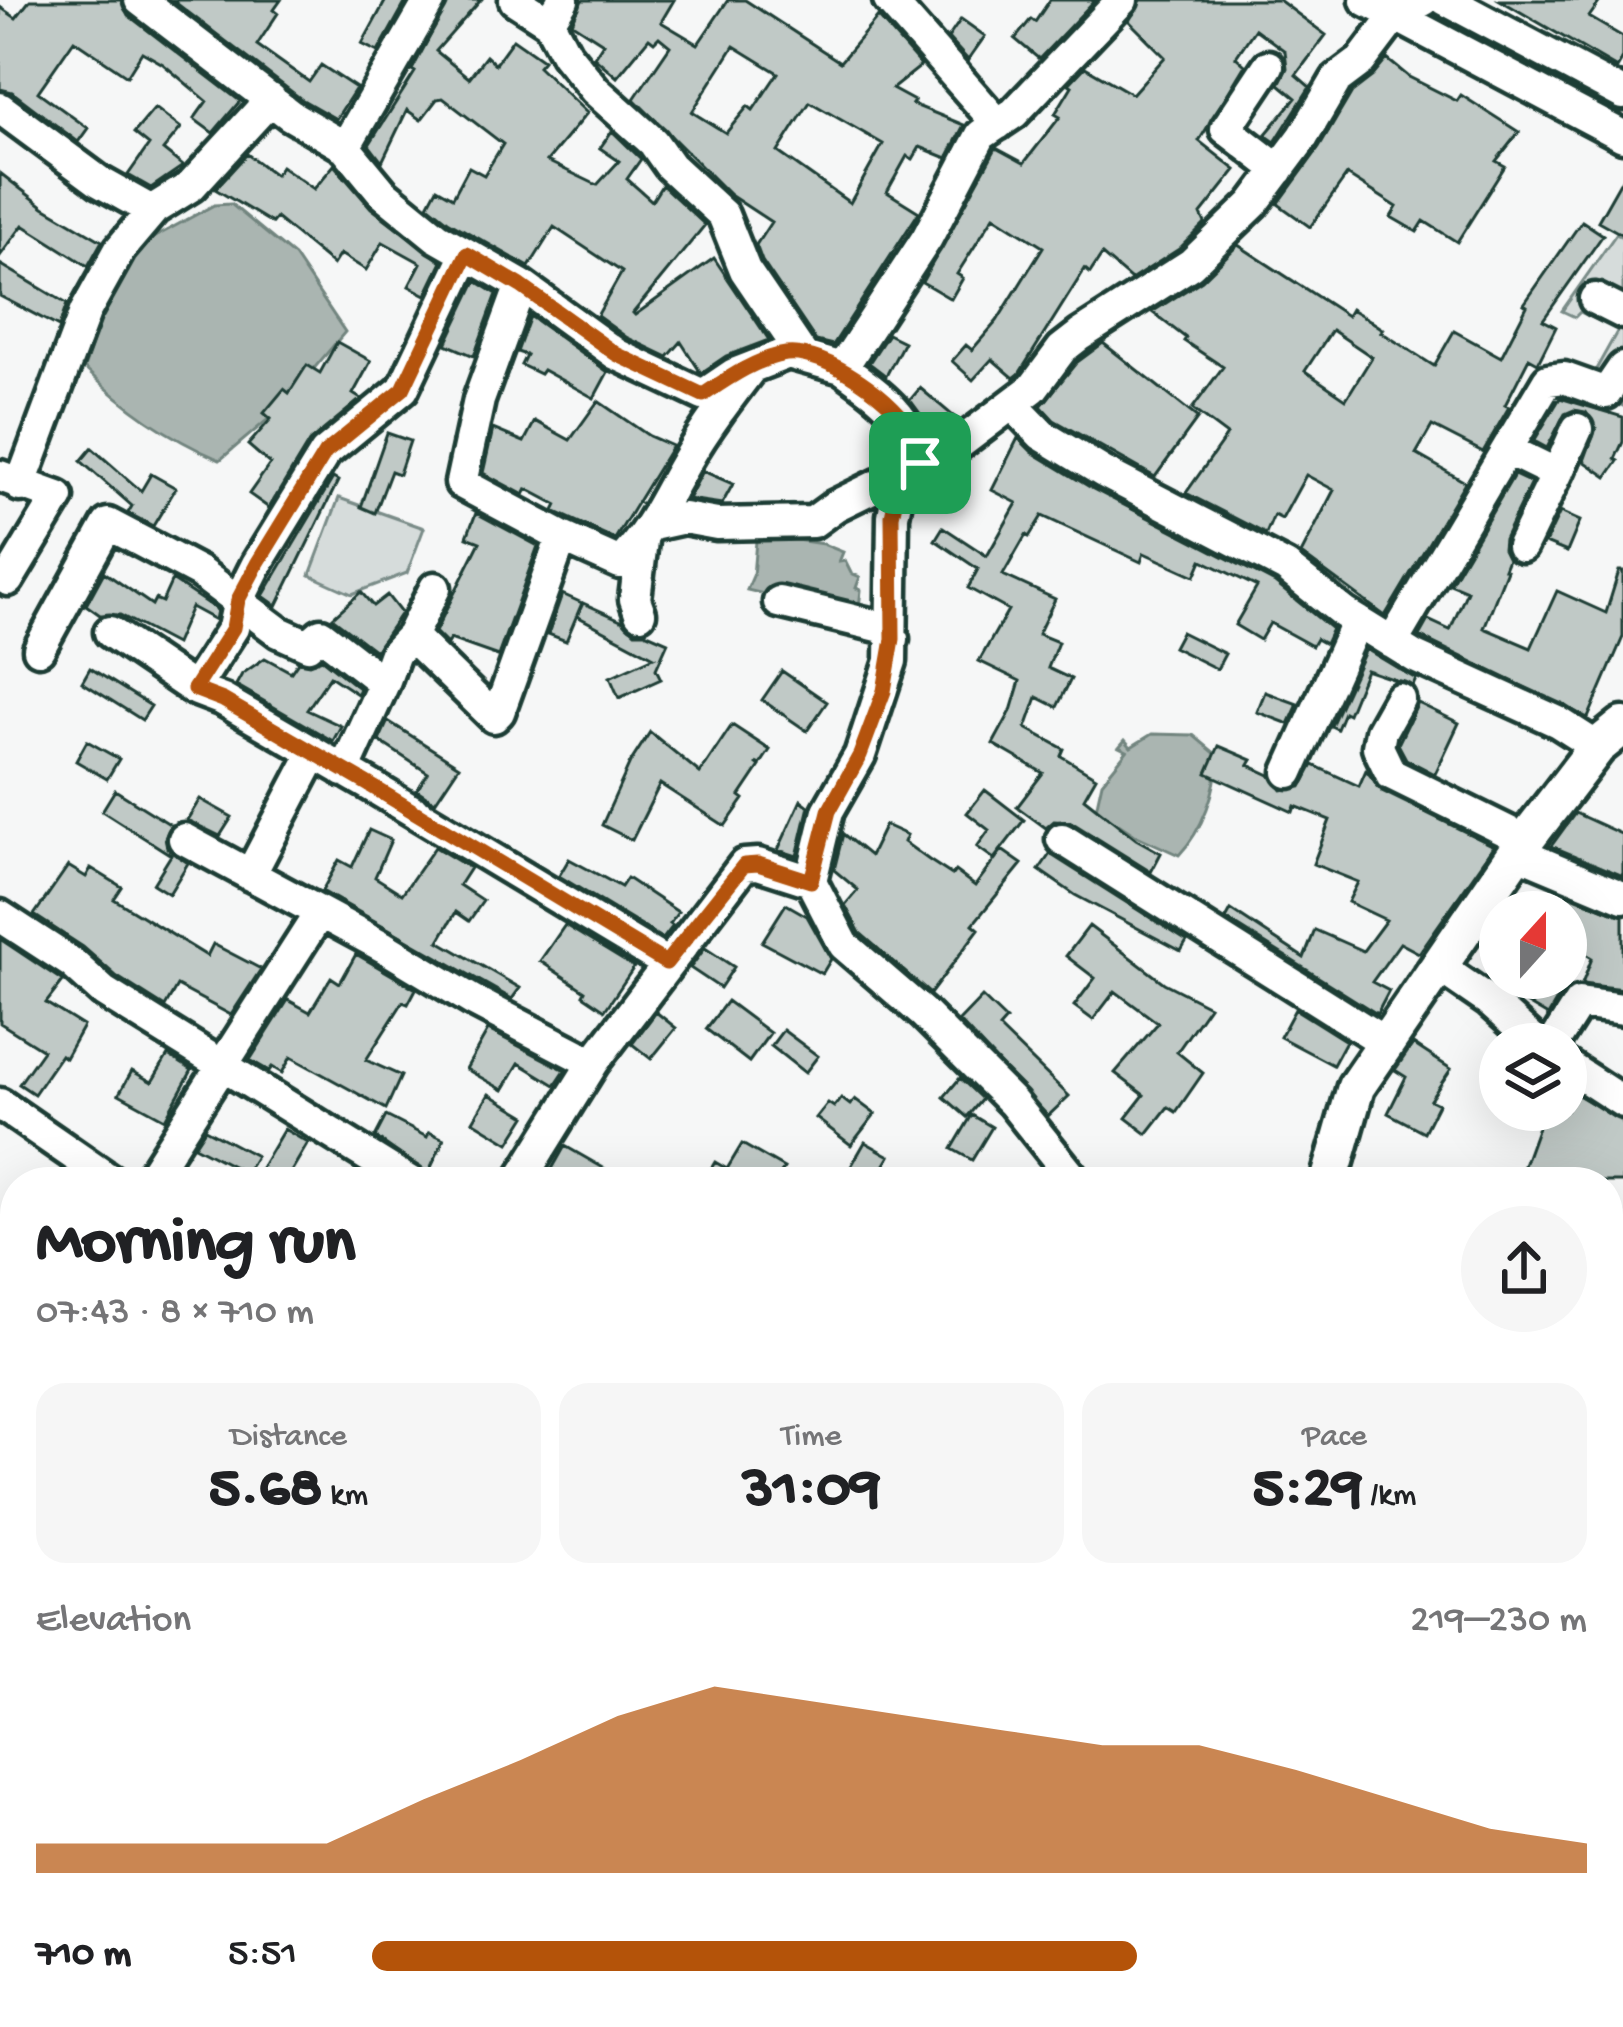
<!DOCTYPE html>
<html lang="en">
<head>
<meta charset="utf-8">
<style>
  body { margin:0; font-family:"Gochi Hand",sans-serif; background:#f6f6f6; color:#202124; height:100vh; display:flex; flex-direction:column; font-size:45px; white-space:nowrap }
  * { box-sizing:border-box; margin:0 }
  p { font-size:39px; color:#757577 }
  .icon { flex:none; width:66px; height:66px; fill:none; stroke:currentColor; stroke-width:2; stroke-linecap:round; stroke-linejoin:round }
  .map { position:relative; flex:1; overflow:hidden }
  .drawer { position:absolute; left:0px; top:1167px; width:1623px; height:861px; display:flex; flex-direction:column; background:#fff; border-radius:48px 48px 0 0; box-shadow:0 12px 48px #0002 }
  .drawer>* { flex:none }
  .needle { width:78px; rotate:21deg }
  .fabs { position:absolute; left:1479px; top:891px; display:grid; gap:24px }
  .fabs a { display:grid; place-items:center; width:108px; height:108px; border-radius:50%; background:#fff; box-shadow:0 12px 48px #0002; font-size:60px }
  .pin { position:absolute; display:grid; place-items:center; width:102px; height:102px; color:#fff; margin:-51px; border-radius:24px; box-shadow:0 6px 18px #0006 }
  .round { display:grid; place-items:center; flex:none; width:126px; height:126px; border-radius:63px; background:#f6f6f6 }
  .headline { display:flex; align-items:center; justify-content:space-between; height:204px; padding:0 36px }
  h1 { font-size:66px; font-weight:700; line-height:90px }
  .figures { display:grid; grid-template-columns:repeat(3,1fr); gap:18px; height:204px; padding:12px 36px }
  .figures div { display:grid; align-content:center; border-radius:30px; background:#f6f6f6; text-align:center }
  .figures b { font-size:60px; font-weight:700 }
  .figures small { font-size:33px; font-weight:400 }
  .figures p { font-size:33px }
  .chart { height:336px; padding:24px 36px }
  .chart p { display:flex; justify-content:space-between }
  .chart svg { width:100%; height:216px; margin-top:12px; fill:#b45309; opacity:.7 }
  ul { padding:0 36px; list-style:none; font-size:39px }
  li { display:grid; grid-template-columns:192px 144px 1fr; align-items:center; height:90px }
  li i { height:30px; border-radius:15px; background:#b45309 }
  .map>svg:first-child { display:block }
  .green { fill:#d6dcdb; stroke:#7a8c88; stroke-width:3 }
  .water { fill:#aab5b1; stroke:#72857f; stroke-width:3 }
  .building { fill:#c0c9c6; stroke:#1f3d34; stroke-width:3; fill-rule:evenodd }
  .lines { fill:none; stroke-linecap:round; stroke-linejoin:round }
  .minor-casing { stroke:#1f3d34; stroke-width:39 }
  .major-casing { stroke:#1f3d34; stroke-width:45 }
  .minor { stroke:#fff; stroke-width:30 }
  .major { stroke:#fff; stroke-width:36 }
  .route-casing { stroke:#fff; stroke-width:24 }
  .route { stroke:#b45309; stroke-width:15 }
</style>
</head>
<body>
<div class="map">
<svg width="1623" height="2027" viewBox="0 0 1623 2027">
  <rect width="100%" height="100%" fill="#f6f7f7"/>
  <filter id="ink" filterUnits="userSpaceOnUse"><feTurbulence type="fractalNoise" baseFrequency=".00833" numOctaves="2"/><feDisplacementMap in="SourceGraphic" scale="24" xChannelSelector="R" yChannelSelector="G"/><feConvolveMatrix kernelMatrix="1 2 1 2 8 2 1 2 1" color-interpolation-filters="sRGB"/></filter>
  <g filter="url(#ink)">
    <!-- green -->
    <path class="green" d="M 1616,234 L 1623,237 L 1623,406 L 1585,389 L 1618,330 L 1580,312 L 1575,317 L 1562,311 Z
      M 339,498 L 424,528 L 407,573 L 352,594 L 310,575 Z
      M 1608,1208 L 1623,1213 L 1623,1323 L 1608,1318 Z
      M 2,1406 L 15,1421 L 15,1508 L 0,1528 Z"/>
    <!-- water -->
    <path class="water" d="M 231,204 L 294,256 L 345,332 L 278,411 L 220,460 C 167,437 126,408 84,368 L 102,314 L 140,245 L 214,205 Z
      M 763,535 L 823,544 L 843,552 L 839,562 L 845,561 L 851,573 L 860,577 L 856,588 L 861,590 L 858,616 L 747,590 L 753,576 L 756,541 Z
      M 1152,734 L 1193,735 L 1217,755 C 1218,789 1202,831 1179,855 L 1135,835 L 1096,809 L 1102,782 L 1127,751 L 1119,747 L 1125,740 L 1131,747 Z"/>
    <!-- building -->
    <path class="building" d="M 30,0 L 121,0 L 128,15 L 240,101 L 213,133 L 194,119 L 207,101 L 163,64 L 142,52 L 127,76 L 74,40 L 38,92 L 88,128 L 78,142 L 12,92 L 0,89 L 0,7 L 16,18 Z
      M 172,0 L 281,0 L 274,10 L 278,13 L 257,45 L 309,82 L 321,65 L 356,88 L 336,119 L 301,99 Z
      M 386,0 L 407,0 L 378,52 L 362,44 Z
      M 449,0 L 481,0 L 436,51 L 469,78 L 486,56 L 495,64 L 513,39 L 543,60 L 538,66 L 587,113 L 547,161 L 597,185 L 619,161 L 600,148 L 612,131 L 641,159 L 627,179 L 652,201 L 662,185 L 705,225 L 633,313 L 635,315 L 714,258 L 769,340 L 726,356 L 701,373 L 681,342 L 668,357 L 626,337 L 597,316 L 622,272 L 554,227 L 529,267 L 448,221 L 428,205 L 437,188 L 453,197 L 469,167 L 484,175 L 503,144 L 443,98 L 437,99 L 421,120 L 407,110 L 382,162 L 369,145 L 415,72 L 412,70 Z
      M 582,0 L 674,0 L 661,22 L 698,44 L 728,0 L 745,0 L 840,62 L 878,17 L 921,66 L 892,89 L 914,101 L 912,104 L 964,125 L 947,158 L 920,147 L 913,159 L 907,156 L 887,192 L 919,212 L 833,345 L 816,341 L 762,261 L 756,245 L 771,222 L 730,195 L 634,99 L 670,46 L 659,37 L 654,42 L 649,38 L 617,77 L 594,57 L 603,43 L 572,23 ZM 734,46 L 778,73 L 753,110 L 748,106 L 726,133 L 692,112 ZM 810,102 L 883,144 L 850,203 L 778,152 Z
      M 1050,0 L 1095,0 L 1039,59 L 1015,39 L 1031,19 L 1035,22 Z
      M 1141,0 L 1279,0 L 1326,35 L 1296,75 L 1310,87 L 1275,142 L 1265,135 L 1296,98 L 1279,84 L 1287,68 L 1285,51 L 1255,29 L 1236,57 L 1245,65 L 1199,141 L 1236,170 L 1201,214 L 1205,223 L 1179,249 L 1131,280 L 1102,255 L 1090,273 L 1085,269 L 1019,374 L 1014,378 L 992,359 L 973,380 L 952,361 L 966,345 L 972,350 L 997,321 L 1043,247 L 994,216 L 957,274 L 963,278 L 951,299 L 922,282 L 996,148 L 1024,163 L 1060,117 L 1055,114 L 1072,86 L 1069,84 L 1085,67 L 1132,94 L 1165,57 L 1129,21 Z
      M 1500,0 L 1601,0 L 1589,17 L 1623,37 L 1623,58 L 1617,68 Z
      M 961,19 L 985,36 L 968,60 L 948,38 Z
      M 1387,59 L 1409,77 L 1457,101 L 1461,95 L 1519,132 L 1496,161 L 1505,166 L 1457,242 L 1424,221 L 1417,232 L 1391,217 L 1397,207 L 1347,175 L 1310,227 L 1278,204 L 1319,148 L 1352,92 L 1373,76 Z
      M 155,108 L 181,128 L 163,150 L 183,166 L 151,188 L 128,175 L 149,145 L 134,133 Z
      M 247,154 L 275,175 L 281,166 L 314,189 L 334,165 L 371,208 L 442,262 L 426,295 L 409,286 L 421,263 L 383,242 L 366,270 L 340,254 L 333,265 L 276,218 L 272,223 L 215,189 Z
      M 0,173 L 44,207 L 102,241 L 88,266 L 23,225 L 0,256 Z
      M 1623,177 L 1623,235 L 1598,221 Z
      M 1582,221 L 1603,235 L 1543,320 L 1556,327 L 1538,363 L 1529,358 L 1505,405 L 1509,407 L 1483,452 L 1432,426 L 1416,454 L 1465,482 L 1385,616 L 1301,554 L 1334,490 L 1306,475 L 1282,519 L 1274,515 L 1266,534 L 1186,493 L 1227,435 L 1192,409 L 1223,367 L 1184,341 L 1186,338 L 1152,312 L 1202,280 L 1238,245 L 1347,316 L 1351,309 L 1368,319 L 1383,329 L 1381,332 L 1434,366 L 1454,331 L 1501,357 L 1527,306 L 1524,304 ZM 1332,330 L 1372,357 L 1346,399 L 1305,371 Z
      M 0,264 L 67,304 L 59,327 L 0,296 Z
      M 476,281 L 497,294 L 474,356 L 446,344 Z
      M 530,316 L 608,372 L 594,398 L 543,370 L 540,374 L 521,365 L 526,355 L 517,352 Z
      M 888,334 L 904,342 L 886,376 L 869,363 Z
      M 337,342 L 371,361 L 353,394 L 361,399 L 309,442 L 269,508 L 249,494 L 270,464 L 248,445 L 271,419 L 264,413 L 284,389 L 289,393 L 307,365 L 320,373 Z
      M 1103,343 L 1198,418 L 1155,477 L 1054,420 L 1041,406 L 1076,363 Z
      M 920,388 L 958,420 L 940,432 L 924,419 L 910,400 Z
      M 1560,398 L 1623,417 L 1623,442 L 1615,459 L 1618,461 L 1607,477 L 1584,461 L 1596,428 L 1586,412 L 1574,410 L 1565,414 L 1547,448 L 1534,441 Z
      M 598,401 L 649,436 L 672,446 L 615,539 L 554,511 L 557,505 L 527,489 L 524,495 L 483,473 L 493,429 L 524,442 L 535,421 L 570,440 Z
      M 387,433 L 410,441 L 399,474 L 391,471 L 375,513 L 361,507 Z
      M 1018,438 L 1032,452 L 1093,489 L 1275,583 L 1332,629 L 1325,644 L 1316,639 L 1312,646 L 1270,623 L 1260,640 L 1235,625 L 1257,587 L 1202,560 L 1195,576 L 1144,553 L 1141,562 L 1042,516 L 1029,537 L 1026,535 L 1003,575 L 1055,599 L 1038,634 L 1058,642 L 1048,668 L 1071,679 L 1057,707 L 1037,697 L 1026,728 L 1064,749 L 1061,756 L 1096,777 L 1084,798 L 1136,839 L 1161,853 L 1151,872 L 1071,822 L 1054,821 L 1046,828 L 1017,807 L 1043,773 L 993,744 L 1011,711 L 1020,681 L 979,661 L 1008,610 L 968,588 L 978,569 L 935,540 L 943,527 L 987,556 L 1017,503 L 992,490 Z
      M 92,448 L 141,491 L 151,474 L 176,488 L 153,526 L 128,513 L 132,506 L 81,461 Z
      M 703,471 L 733,484 L 722,504 L 688,499 Z
      M 1514,475 L 1531,483 L 1504,539 L 1503,549 L 1508,559 L 1504,569 L 1507,570 L 1484,628 L 1531,648 L 1557,591 L 1606,613 L 1619,571 L 1623,571 L 1623,637 L 1588,718 L 1419,636 L 1428,620 L 1450,630 L 1467,591 L 1450,584 Z
      M 333,478 L 338,481 L 277,606 L 263,596 Z
      M 1560,512 L 1580,521 L 1567,552 L 1545,543 Z
      M 476,513 L 538,546 L 498,656 L 450,639 L 447,644 L 435,632 L 480,542 L 467,537 Z
      M 104,572 L 152,605 L 155,599 L 162,602 L 172,580 L 217,610 L 215,620 L 191,607 L 175,644 L 120,615 L 100,615 L 86,605 Z
      M 361,592 L 373,606 L 387,595 L 401,613 L 375,651 L 332,618 Z
      M 562,594 L 582,603 L 566,641 L 548,634 Z
      M 583,603 L 623,621 L 635,632 L 645,632 L 668,642 L 656,669 L 661,679 L 619,698 L 610,677 L 654,657 L 577,616 Z
      M 1181,632 L 1225,654 L 1217,669 L 1173,647 Z
      M 1366,649 L 1416,679 L 1413,686 L 1366,670 L 1348,714 L 1344,712 L 1337,729 L 1331,726 Z
      M 265,658 L 291,672 L 298,662 L 309,664 L 322,659 L 360,689 L 357,694 L 330,676 L 307,710 L 341,726 L 333,741 L 236,685 L 242,674 Z
      M 90,668 L 151,706 L 142,720 L 82,682 Z
      M 782,671 L 827,702 L 807,731 L 762,700 Z
      M 1265,692 L 1298,704 L 1289,724 L 1257,712 Z
      M 1418,703 L 1459,723 L 1435,774 L 1406,759 L 1398,744 Z
      M 388,721 L 459,766 L 435,802 L 417,790 L 428,773 L 379,741 Z
      M 732,725 L 770,750 L 760,765 L 756,763 L 760,766 L 740,796 L 744,799 L 725,826 L 660,784 L 632,840 L 602,825 L 630,763 L 650,732 L 700,773 Z
      M 87,741 L 119,759 L 107,779 L 76,761 Z
      M 1219,746 L 1252,760 L 1249,765 L 1270,775 L 1282,790 L 1301,787 L 1313,765 L 1359,786 L 1366,770 L 1382,791 L 1494,846 L 1419,953 L 1400,943 L 1372,982 L 1389,991 L 1377,1014 L 1226,919 L 1231,910 L 1304,958 L 1315,930 L 1363,951 L 1386,920 L 1348,902 L 1358,882 L 1313,864 L 1330,820 L 1295,806 L 1293,812 L 1207,773 Z
      M 115,790 L 171,825 L 165,838 L 167,848 L 188,863 L 169,894 L 153,884 L 171,855 L 102,811 Z
      M 985,790 L 1024,820 L 994,859 L 977,847 L 989,830 L 967,813 Z
      M 200,799 L 232,817 L 220,836 L 187,820 Z
      M 801,800 L 809,806 L 797,856 L 778,850 Z
      M 1575,813 L 1623,835 L 1623,876 L 1551,846 Z
      M 885,825 L 907,835 L 904,842 L 929,860 L 952,875 L 955,871 L 975,886 L 1002,850 L 1022,864 L 973,924 L 979,929 L 930,994 L 860,933 L 845,905 L 858,890 L 834,870 L 843,834 L 870,856 Z
      M 369,830 L 391,840 L 375,877 L 402,894 L 435,847 L 470,868 L 459,885 L 483,901 L 469,921 L 456,912 L 439,941 L 520,988 L 512,999 L 322,891 L 339,860 L 352,867 Z
      M 1050,854 L 1187,941 L 1181,951 L 1075,895 L 1039,870 Z
      M 569,859 L 621,887 L 627,878 L 678,912 L 670,924 L 673,926 L 663,939 L 559,876 Z
      M 68,866 L 86,877 L 91,868 L 122,887 L 114,899 L 207,956 L 213,944 L 261,969 L 231,1015 L 177,986 L 165,1007 L 116,976 L 83,947 L 34,915 Z
      M 1567,894 L 1623,916 L 1623,989 L 1582,984 L 1592,958 L 1566,942 L 1566,912 L 1555,912 Z
      M 786,904 L 807,916 L 831,959 L 822,974 L 762,942 Z
      M 565,925 L 634,967 L 605,1010 L 583,995 L 585,991 L 540,961 Z
      M 1089,926 L 1164,983 L 1209,1006 L 1177,1052 L 1203,1073 L 1176,1112 L 1168,1107 L 1147,1134 L 1126,1118 L 1144,1095 L 1115,1073 L 1158,1023 L 1115,991 L 1093,1020 L 1074,1006 L 1095,978 L 1066,956 Z
      M 0,939 L 63,981 L 46,1003 L 83,1026 L 65,1058 L 61,1055 L 34,1094 L 19,1084 L 43,1050 L 0,1023 Z
      M 705,948 L 734,967 L 720,988 L 690,968 Z
      M 356,954 L 416,989 L 408,1004 L 403,1002 L 366,1060 L 401,1076 L 386,1109 L 291,1057 L 282,1073 L 272,1067 L 269,1071 L 250,1060 L 288,1000 L 310,1012 L 331,977 L 340,983 Z
      M 1518,978 L 1547,978 L 1564,988 L 1548,1016 L 1509,993 Z
      M 982,997 L 1006,1020 L 999,1028 L 1069,1096 L 1048,1116 L 959,1021 Z
      M 727,1001 L 770,1033 L 749,1062 L 706,1029 Z
      M 1295,1009 L 1346,1041 L 1333,1065 L 1280,1037 Z
      M 656,1012 L 676,1028 L 651,1059 L 632,1044 Z
      M 488,1030 L 565,1070 L 555,1085 L 519,1063 L 503,1090 L 466,1069 Z
      M 783,1030 L 818,1056 L 805,1073 L 771,1046 Z
      M 1413,1044 L 1451,1069 L 1430,1100 L 1438,1104 L 1424,1132 L 1388,1113 L 1406,1077 L 1395,1070 Z
      M 168,1055 L 192,1070 L 165,1119 L 119,1094 L 132,1071 L 152,1082 Z
      M 960,1078 L 982,1099 L 967,1117 L 944,1097 Z
      M 1566,1088 L 1623,1121 L 1623,1182 L 1518,1182 L 1544,1110 L 1566,1110 Z
      M 489,1094 L 526,1116 L 509,1143 L 473,1121 Z
      M 841,1098 L 850,1105 L 855,1099 L 875,1114 L 851,1145 L 816,1118 L 828,1103 L 834,1107 Z
      M 972,1115 L 992,1127 L 972,1160 L 952,1149 Z
      M 386,1116 L 427,1137 L 429,1132 L 444,1139 L 428,1174 L 375,1137 Z
      M 205,1129 L 256,1156 L 246,1173 L 194,1146 Z
      M 284,1129 L 308,1143 L 285,1182 L 274,1182 L 258,1173 Z
      M 865,1142 L 890,1156 L 883,1168 L 908,1182 L 870,1182 L 849,1170 Z
      M 742,1144 L 784,1168 L 776,1182 L 703,1182 L 715,1162 L 727,1169 Z
      M 565,1146 L 628,1182 L 575,1182 L 552,1169 Z"/>
    <g class="lines">
      <defs>
        <path id="minor" d="M 140,0 L 290,115 L 345,147 L 430,0
          M 515,0 L 549,22 L 563,0
          M 889,0 L 998,124
          M 1366,0 L 1623,136
          M 1446,0 L 1623,94
          M 549,22 L 566,54 L 595,90 L 653,142 L 670,166 L 723,215 L 745,270 L 804,357
          M 1268,66 L 1226,129 L 1279,170
          M 0,108 L 100,182 L 152,211
          M 345,147 L 383,193 L 437,237 L 521,285 L 616,354 L 703,395 L 734,374 L 788,353 L 842,368
          M 521,285 L 479,400 L 461,483 L 562,537 L 620,563 C 651,532 665,497 687,460 C 706,427 729,397 752,367
          M 1595,299 L 1623,313
          M 1012,404 L 1042,435 L 1103,472 L 1286,567 L 1344,613 L 1415,657 L 1558,722 L 1597,747
          M 1508,450 L 1557,474 L 1577,429
          M 920,463 C 911,416 880,395 842,368 L 927,238 L 981,135 L 1014,113 L 1122,0
          M 0,476 L 58,497 L 8,580
          M 20,486 L 85,312 L 120,249 L 154,209 L 191,186 L 271,99
          M 652,525 L 684,518 L 717,524 L 813,522 L 835,506 L 878,485 L 904,479
          M 1522,546 L 1557,474
          M 779,602 L 882,627 L 893,639
          M 640,613 L 635,599 L 642,541
          M 110,632 L 194,689 L 223,700 L 368,784 L 666,963
          M 411,636 L 494,717 L 499,712 L 562,537
          M 1392,643 L 1548,380 L 1564,378 L 1606,393 L 1623,368
          M 39,649 L 108,524 L 199,572 L 279,632 L 308,645 L 321,634 L 384,683 L 395,653 L 411,636 L 435,588
          M 194,689 L 233,628 L 239,600 L 257,564 L 325,453 L 403,389 L 467,254
          M 1399,699 L 1381,731 L 1378,747 L 1391,774 L 1525,840
          M 344,771 L 384,683
          M 1289,772 L 1357,621
          M 184,839 L 384,947 L 472,1000 L 593,1063
          M 1062,839 L 1386,1043
          M 1516,852 L 1623,897
          M 250,875 L 313,755
          M 0,916 L 72,963 L 104,992 L 410,1182
          M 1438,966 L 1489,1001 L 1537,1044
          M 1553,1044 L 1579,1003 L 1623,1009
          M 1566,1065 L 1623,1102
          M 0,1104 L 113,1182
          M 148,1182 L 319,914
          M 519,1182 L 593,1063 L 744,865 L 758,864 L 811,881
          M 1076,1182 L 1013,1103 L 924,1014 L 844,945 L 811,881 L 828,811 L 860,755 L 891,661 L 893,516 L 899,485 L 920,463 L 955,447 L 1033,388 L 1062,349 L 1080,335 L 1191,264 L 1253,204 L 1303,137 L 1337,79 L 1361,61 L 1395,16 L 1424,0
          M 0,1374 L 15,1357
          M 1608,1421 L 1623,1425
          M 0,1562 L 15,1572
          M 0,1875 L 15,1857
          M 1608,1895 L 1623,1871
          M 793,2013 L 831,2027
          M 0,2025 L 4,2027
          M 628,2027 L 634,2013
          M 1555,2027 L 1555,2013"/>
        <path id="major" d="M 1329,1182 L 1356,1087 L 1524,842 L 1597,747 L 1623,726
          M 1608,1781 L 1623,1796
          M 1247,2013 L 1248,2027"/>
      </defs>
      <!-- minor casing -->
      <use href="#minor" class="minor-casing"/>
      <!-- major casing -->
      <use href="#major" class="major-casing"/>
      <!-- minor -->
      <use href="#minor" class="minor"/>
      <!-- major -->
      <use href="#major" class="major"/>
    </g>
  </g>
  <g class="lines" filter="url(#ink)">
    <defs>
      <path id="route" d="M 467,254 L 521,286 L 616,354 L 703,395 C 727,379 757,358 786,354 C 825,349 898,401 915,436 C 919,443 919,455 920,463 L 899,484 L 892,516 L 893,639 L 884,691 L 860,755 L 829,811 L 811,881 L 758,864 L 744,865 L 666,963 L 368,784 L 223,700 L 194,689 L 233,628 L 238,600 L 257,564 L 325,453 L 403,389 Z"/>
    </defs>
    <!-- route casing -->
    <use href="#route" class="route-casing"/>
    <!-- route -->
    <use href="#route" class="route"/>
  </g>
</svg>
<div class="fabs">
<a><svg class="needle" viewBox="-14 -14 28 28"><path d="M0-13l5 13h-10z" fill="#e53935"/><path d="M0 13l5-13h-10z" fill="#757577"/></svg></a>
<a><svg class="icon" aria-label="layers" viewBox="0 0 24 24"><path d="M12 4l9 5-9 5-9-5zM3 14l9 5 9-5"/></svg></a>
</div>
<div class="pin" style="left:920px;top:463px;background:#1e9e55"><svg class="icon" aria-label="arrive" viewBox="0 0 24 24"><path d="M6 21V4h12l-3 4 3 4H6"/></svg></div>
<section class="drawer">
<div class="headline"><div><h1>Morning run</h1><p>07:43 · 8 × 710 m</p></div><a class="round"><svg class="icon" aria-label="share" viewBox="0 0 24 24"><path d="M12 15V3M7 8l5-5 5 5M5 13v7h14v-7"/></svg></a></div>
<div class="figures">
<div><p>Distance</p><b>5.68<small> km</small></b></div>
<div><p>Time</p><b>31:09</b></div>
<div><p>Pace</p><b>5:29<small> /km</small></b></div>
</div>
<div class="chart"><p><span>Elevation</span>219–230 m</p>
<svg viewBox="0 0 160 44" preserveAspectRatio="none"><path d="M0 44V38L10 38L20 38L30 38L40 29L50 21L60 12L70 6L80 9L90 12L100 15L110 18L120 18L130 23L140 29L150 35L160 38V44z"/></svg>
</div>
<ul>
<li><b>710 m</b>5:51<i style="width:63%"></i></li>
</ul>
</section>
</div>
</body>
</html>
